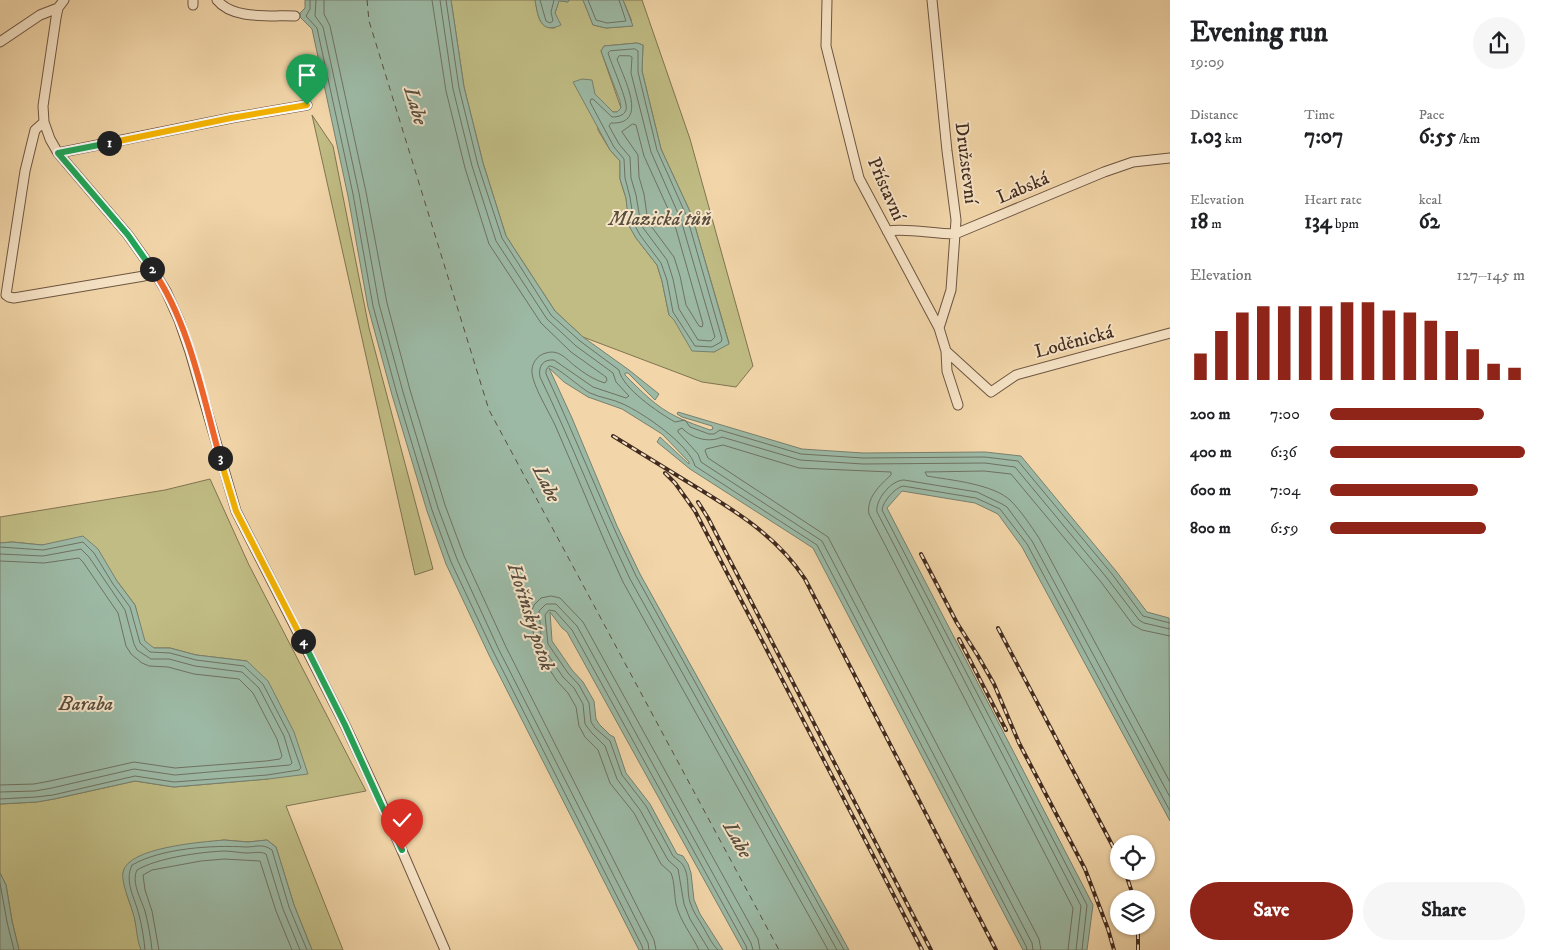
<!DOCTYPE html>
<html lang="en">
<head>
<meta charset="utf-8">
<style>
  body { margin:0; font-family:"IM FELL DW Pica",serif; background:#f6f6f6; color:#202124; height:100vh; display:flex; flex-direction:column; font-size:19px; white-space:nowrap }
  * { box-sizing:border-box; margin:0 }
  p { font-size:16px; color:#757577 }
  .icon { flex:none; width:28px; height:28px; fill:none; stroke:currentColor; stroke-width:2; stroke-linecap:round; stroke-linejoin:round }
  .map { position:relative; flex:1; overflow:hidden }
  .sheet { display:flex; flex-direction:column; background:#fff; width:375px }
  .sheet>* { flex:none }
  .tools { position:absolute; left:1110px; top:835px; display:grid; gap:10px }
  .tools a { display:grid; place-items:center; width:45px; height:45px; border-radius:50%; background:#fff; box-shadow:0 1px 4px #0004; font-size:25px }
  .pin { position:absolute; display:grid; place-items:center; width:42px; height:42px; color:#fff; margin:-51px -21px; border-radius:50% 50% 50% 0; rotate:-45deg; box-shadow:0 0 5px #0007 }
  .pin .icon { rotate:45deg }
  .km { position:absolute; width:25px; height:25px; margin:-12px; border-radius:50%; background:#222; color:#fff; font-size:14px; line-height:25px; text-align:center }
  .round { display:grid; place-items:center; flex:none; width:52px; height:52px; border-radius:26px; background:#f6f6f6 }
  .head { display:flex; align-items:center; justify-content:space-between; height:85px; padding:0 20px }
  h1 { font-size:28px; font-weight:700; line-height:38px }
  .figures { display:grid; grid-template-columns:repeat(3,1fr); gap:8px; height:85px; padding:5px 20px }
  .figures div { display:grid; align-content:center }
  .figures b { font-size:21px; font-weight:700 }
  .figures small { font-size:14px; font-weight:400 }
  .figures p { font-size:14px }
  .chart { height:140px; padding:10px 20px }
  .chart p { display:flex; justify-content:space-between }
  .chart svg { width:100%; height:90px; margin-top:5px; stroke:#8f2418; stroke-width:6 }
  .action { display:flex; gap:10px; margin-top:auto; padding:10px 20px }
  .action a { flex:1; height:58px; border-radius:30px; background:#8f2418; color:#fff; font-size:20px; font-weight:700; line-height:58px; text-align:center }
  .action a+a { background:#f6f6f6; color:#202124 }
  ul { padding:0 20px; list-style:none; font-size:16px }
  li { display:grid; grid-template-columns:80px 60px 1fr; align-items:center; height:38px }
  li i { height:12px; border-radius:6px; background:#8f2418 }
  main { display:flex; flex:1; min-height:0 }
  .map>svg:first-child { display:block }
  .green { fill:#c0bc84; stroke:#817452; fill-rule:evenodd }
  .water { fill:#9cb9a5; stroke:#78806f }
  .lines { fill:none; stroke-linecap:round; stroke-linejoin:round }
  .shore { stroke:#6f7262; stroke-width:1 }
  .ferry { stroke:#584e40; stroke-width:1; stroke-dasharray:6 5; stroke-linecap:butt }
  .minor-casing { stroke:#6e5642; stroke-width:11 }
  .minor { stroke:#f7e4c7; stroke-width:9 }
  .rail-casing { stroke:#422b1f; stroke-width:4 }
  .rail { stroke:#f7e4c7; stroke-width:2; stroke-dasharray:5.5; stroke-linecap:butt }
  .split-1-casing { stroke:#fff; stroke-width:10 }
  .split-2-casing { stroke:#fff; stroke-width:10 }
  .split-3-casing { stroke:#fff; stroke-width:10 }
  .split-4-casing { stroke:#fff; stroke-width:10 }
  .split-5-casing { stroke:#fff; stroke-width:10 }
  .split-1 { stroke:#f5b400; stroke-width:6 }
  .split-2 { stroke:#22a559; stroke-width:6 }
  .split-3 { stroke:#f0652b; stroke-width:6 }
  .split-4 { stroke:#f5b400; stroke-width:6 }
  .split-5 { stroke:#22a559; stroke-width:6 }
  .labels { text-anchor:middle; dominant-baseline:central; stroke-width:4; stroke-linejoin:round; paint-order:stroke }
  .street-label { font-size:19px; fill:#422b1f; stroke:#f7e4c7 }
  .water-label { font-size:20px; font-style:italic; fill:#584e40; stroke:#f7e4c7 }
</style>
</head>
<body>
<main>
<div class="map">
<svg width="1170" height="950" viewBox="0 0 1170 950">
  <rect width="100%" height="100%" fill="#f2d6a9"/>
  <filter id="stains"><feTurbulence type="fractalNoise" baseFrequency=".004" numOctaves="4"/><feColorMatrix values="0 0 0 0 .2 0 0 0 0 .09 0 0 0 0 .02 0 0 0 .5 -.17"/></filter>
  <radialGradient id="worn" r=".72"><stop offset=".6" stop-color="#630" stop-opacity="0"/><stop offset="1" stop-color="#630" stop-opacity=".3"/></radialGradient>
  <!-- green -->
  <path class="green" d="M 451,0 L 535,0 C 538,14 538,29 555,28 L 555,13 L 559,0 L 568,2 L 569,0 L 583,0 L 593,25 L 606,28 L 632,26 L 631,19 L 623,0 L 642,0 L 690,139 L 753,366 L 736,387 L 702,382 L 583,337 L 555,311 L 506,236 L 483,163 L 464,87 ZM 637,43 L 643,45 L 642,71 L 661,149 L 692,216 L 729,343 L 714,352 L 669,315 L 662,281 L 657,265 L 636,238 L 630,227 L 626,198 L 620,179 L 620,161 L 610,150 L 598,130 L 595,94 L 613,112 L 617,112 L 621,108 L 601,51 L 604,46 Z
    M 312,115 L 333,146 L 369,328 L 433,569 L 415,575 Z
    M 210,479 L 249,565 L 366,791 L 286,806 L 343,950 L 312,950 L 294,905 L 276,847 L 267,840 L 248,842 L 224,840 L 166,848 L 123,873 L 127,895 L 134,915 L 141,950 L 19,950 L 12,921 L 6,885 L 0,873 L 0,804 L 36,802 L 54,799 L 135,781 L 174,787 L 268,779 L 247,661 L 196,655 L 170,648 L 153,648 L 144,641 L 135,605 L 117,581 L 57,543 L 42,545 L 12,542 L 0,543 L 0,517 L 165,490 Z"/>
  <!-- water -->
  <path class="water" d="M 305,0 L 451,0 L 464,87 L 483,163 L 506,236 L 555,311 L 583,337 L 629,370 L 659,394 L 655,400 L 628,373 L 625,373 L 625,375 C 641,391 656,407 677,417 C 687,422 699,426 710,430 L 713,429 L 712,426 L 682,417 L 677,414 L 678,412 L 802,449 L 863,453 L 985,452 L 1021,456 L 1116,571 L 1147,612 L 1169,618 L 1170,821 L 1022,547 L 998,514 L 975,503 L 902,491 L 887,508 L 1093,905 L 1087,950 L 1023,950 L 813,548 L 690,469 L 657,442 L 660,437 L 689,464 L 689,462 L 662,434 L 622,409 L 588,397 L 564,382 L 549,368 L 572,418 L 617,526 L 640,574 L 849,950 L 743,950 L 567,632 L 562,628 L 550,612 L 552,641 L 572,670 L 583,682 L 594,701 L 596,719 L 599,724 L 610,735 L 614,737 L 626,773 L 650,804 L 677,854 L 683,856 L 688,864 L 691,873 L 694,900 L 700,914 L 723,950 L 639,950 L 489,655 L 446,564 L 427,511 L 392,395 L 368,307 L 348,196 L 312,29 L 300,17 L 300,13 L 305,8 Z
    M 535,0 L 569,0 L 568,2 L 559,1 L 555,13 L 561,25 C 540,35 538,16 535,0 Z
    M 583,0 L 623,0 L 633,26 L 606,28 L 593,25 Z
    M 637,43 L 643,45 L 642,71 L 661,149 L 692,216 L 729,344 L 714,352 L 692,351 L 674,320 L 669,315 L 662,281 L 657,265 L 636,238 L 629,226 L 626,198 L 620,179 L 620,161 L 610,150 L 573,82 L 582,79 L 592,80 L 595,94 L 613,112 L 617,112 L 621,108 L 620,101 L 601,51 L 604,46 Z
    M 83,536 L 98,549 L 117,581 L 135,605 L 145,641 L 154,648 L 170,648 L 196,655 L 247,661 L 268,681 L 294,732 L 308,774 L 268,779 L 174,787 L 135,781 L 54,799 L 37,802 L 0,804 L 0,543 L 12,542 L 42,545 Z
    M 224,840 L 248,842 L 267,840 L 276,847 L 294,905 L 312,950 L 141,950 C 136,938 137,925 133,913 C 130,902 121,883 123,872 C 128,847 203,842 224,840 Z
    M 0,873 L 6,885 L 12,921 L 19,950 L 0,950 Z"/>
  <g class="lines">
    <!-- shore -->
    <path class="shore" d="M 310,0 L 310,9 L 306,16 L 317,28 L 353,194 L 373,306 L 397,394 L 432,510 L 451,562 L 494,653 L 642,946 L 643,950
      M 316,0 L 315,16 L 323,27 L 359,193 L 379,304 L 403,392 L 438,508 L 457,559 L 499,650 L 648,943 L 649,950
      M 324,0 L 324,14 L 330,26 L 366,192 L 387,303 L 410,390 L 445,505 L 464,556 L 506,647 L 654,940 L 656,950
      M 432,0 L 446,91 L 465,168 L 489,244 L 541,323 L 571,352 L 606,377 L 607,380 L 605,383 C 594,380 584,373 575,366 C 566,359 559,349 546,353 C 537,355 531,364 532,373 C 533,386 549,412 555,425 C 578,477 599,531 623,582 L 828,950
      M 440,0 L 453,89 L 472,166 L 496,241 L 547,319 L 576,346 L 613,373 L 616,382 L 629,396 L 626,398 L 593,387 L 554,360 C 543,359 538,366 540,377 C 572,443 598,512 630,579 L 837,950
      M 446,0 L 459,88 L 478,165 L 502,238 L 551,315 L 580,341 L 619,370 C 622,388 659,413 675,422 L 685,420 L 690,427 L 709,434 L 714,434 L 720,430 L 801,454 L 863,458 L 985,457 L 1018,461 L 1112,574 L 1143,616 L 1170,623
      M 540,0 L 546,21 L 550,23 L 553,21 L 551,12 L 554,0
      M 588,0 L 596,20 L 607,23 L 626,21 L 619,0
      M 635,49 L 638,51 L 638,72 L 657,150 L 687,217 L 722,339 L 721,342 L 712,347 L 695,346 L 673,312 L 667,280 L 661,263 L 640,235 L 634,224 L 630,197 L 625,178 L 624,159 L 614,147 L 590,102 L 591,99 L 593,99 L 612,117 C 617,117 624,116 626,110 C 629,103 611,63 608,53 L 610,51 Z
      M 630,56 L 632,57 L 631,73 L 651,152 L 681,220 L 715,337 L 711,341 L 698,340 L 679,309 L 673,279 L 667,260 L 641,225 L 636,195 L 631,178 L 630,157 L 619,144 L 609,126 L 611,123 C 650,125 623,77 617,59 L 619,56 Z
      M 633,124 L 636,125 L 644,156 L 674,222 L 703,324 L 702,327 L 699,326 L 686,305 L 680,276 L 674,257 L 648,222 L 644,194 L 639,177 L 638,155 L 622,132 Z
      M 0,547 L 43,550 L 83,542 L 94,553 L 113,584 L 130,607 L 140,643 L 150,652 L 170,653 L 196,660 L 244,666 L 263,684 L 289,734 L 301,768 L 299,770 L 267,775 L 174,782 L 135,776 L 53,795 L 36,797 L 0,799
      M 0,554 L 43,556 L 81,549 L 89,557 L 125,610 L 134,644 L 137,650 L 151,659 L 169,659 L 195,666 L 242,672 L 259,688 L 284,736 L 292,763 L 290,765 L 175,775 L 134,769 L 52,788 L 35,791 L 0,792
      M 0,561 L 44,563 L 79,558 L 83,562 L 118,613 L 126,646 L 131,654 L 142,663 L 149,666 L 168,667 L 194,674 L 239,679 L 253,693 L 277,739 L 282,756 L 280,759 L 266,761 L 175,768 L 134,762 L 50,781 L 34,784 L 0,785
      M 1170,636 L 1142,630 L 1133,625 L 1101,582 L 1011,474 L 984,471 L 925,472 L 927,476 C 950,480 994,484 1011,501 C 1021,511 1031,526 1039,538 L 1170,782
      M 0,883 L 7,922 L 14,950
      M 145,950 C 144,939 142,926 139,915 C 135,898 124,882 132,865 C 162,848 212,845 246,847 C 257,847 262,843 272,850 L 289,907 L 307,950
      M 152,950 C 151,938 148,923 145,911 C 141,899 131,882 137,870 C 157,858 200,852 224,851 C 232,851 240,853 247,853 C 254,853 260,851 266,854 L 283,909 L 300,950
      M 159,950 L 152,911 L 145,890 L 143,875 L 152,870 L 201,861 L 224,859 L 260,861 L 276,911 L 292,950
      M 699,950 C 692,935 680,921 676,904 C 674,894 675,883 671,873 L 661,864 L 634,813 L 610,783 L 598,750 L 585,737 L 579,726 L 576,707 L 568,693 L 557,681 L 535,647 L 531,612 L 534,605 L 541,598 L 551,596 L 560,598 L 583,622 L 758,939 L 760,950
      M 709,950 L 690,919 L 684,904 L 678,869 L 668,860 L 640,810 L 617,779 L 605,746 L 591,732 L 585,724 L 583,704 L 574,688 L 563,677 L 542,646 L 539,611 L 546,604 L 556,604 L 577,626 L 751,943 L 753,950
      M 718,950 C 711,943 708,935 703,927 C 698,918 693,912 690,902 C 686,890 691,870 679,861 C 677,859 675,858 673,856 L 646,806 L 622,775 L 610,741 L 595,728 L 591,722 L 589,703 L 579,685 L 568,673 L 548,644 L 545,615 L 549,610 L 555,611 L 572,630 L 746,946 L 747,950
      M 844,950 L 636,576 C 604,509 577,441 546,374 L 546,370 L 549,366 C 556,365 580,388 590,393 C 601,398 613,399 623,404 C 643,413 690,445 695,466 L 817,545 L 1026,946 L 1027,950
      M 1033,950 L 1032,943 L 822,541 L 701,462 L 698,454 L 678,432 L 678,430 L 682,428 C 692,439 710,443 722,437 L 800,460 L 863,464 L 985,463 L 1015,467 L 1107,578 L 1139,620 L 1144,623 L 1170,629
      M 1041,950 L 1039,939 L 828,537 L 708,458 L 705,451 L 706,449 L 723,445 L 799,468 L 891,472 L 891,475 C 880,485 866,498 869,514 L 1073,908 L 1068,950
      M 1076,950 L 1081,906 L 877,512 C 875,500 891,480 904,480 L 977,492 L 1002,504 L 1007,507 L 1032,541 L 1170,797
      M 1082,950 L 1087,905 L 882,510 C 883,501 895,488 903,486 L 976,498 L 1000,509 L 1027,544 L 1170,811"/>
    <!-- ferry -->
    <path class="ferry" d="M 367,0 L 369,21 L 489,410 L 779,950"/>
    <defs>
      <path id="minor" d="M 64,0 L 58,8 L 56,18 L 43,106 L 44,122 L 50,139 L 58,153 L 128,235 L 155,273 L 166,291 L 179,320 L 190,352 L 236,511 L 345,725 L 380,800 L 445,950
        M 193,0 L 193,5
        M 217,0 C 233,20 270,15 295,16
        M 827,0 L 826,46 L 859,178 L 939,328 L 946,351 L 991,392 L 1016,375 L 1170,333
        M 932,0 L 947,151 L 956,220 L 951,290 L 939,328
        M 0,42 L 40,15 L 58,8
        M 44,122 L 35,130 L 25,171 L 6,295 L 9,297 L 14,298 L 144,276 L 155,273
        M 58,153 L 231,118 L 307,105
        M 887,231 C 910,228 932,234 955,234 L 1104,172 L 1133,162 L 1170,158
        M 946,351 L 947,371 L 958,405"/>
    </defs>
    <!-- minor casing -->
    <use href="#minor" class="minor-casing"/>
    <!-- minor -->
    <use href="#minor" class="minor"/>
    <defs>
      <path id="rail" d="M 613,436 C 639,452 665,468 691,484 C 734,510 777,536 805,579 L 996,950
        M 665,473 L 675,483 L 695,511 L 922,950
        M 698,502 L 708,518 L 931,950
        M 921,554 L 957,623 L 978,656 L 994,684 L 1019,743 L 1085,869 L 1108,929 L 1114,950
        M 998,628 L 1119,858
        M 959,639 L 1006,730
        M 1125,871 L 1134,899
        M 1138,950 L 1138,926"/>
    </defs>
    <!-- rail casing -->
    <use href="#rail" class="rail-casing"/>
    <!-- rail -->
    <use href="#rail" class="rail"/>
  </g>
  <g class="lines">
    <defs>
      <path id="split-1" d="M 109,143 L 231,118 L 307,105"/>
      <path id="split-2" d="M 109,143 L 58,153 L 128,235 L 152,269"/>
      <path id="split-3" d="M 152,269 C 189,321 203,397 220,458"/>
      <path id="split-4" d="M 220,458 L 236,511 L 303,641"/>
      <path id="split-5" d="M 303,641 L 345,725 L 402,850"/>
    </defs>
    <!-- split-1 casing -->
    <use href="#split-1" class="split-1-casing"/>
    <!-- split-2 casing -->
    <use href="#split-2" class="split-2-casing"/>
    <!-- split-3 casing -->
    <use href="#split-3" class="split-3-casing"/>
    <!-- split-4 casing -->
    <use href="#split-4" class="split-4-casing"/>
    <!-- split-5 casing -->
    <use href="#split-5" class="split-5-casing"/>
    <!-- split-1 -->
    <use href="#split-1" class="split-1"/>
    <!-- split-2 -->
    <use href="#split-2" class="split-2"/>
    <!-- split-3 -->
    <use href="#split-3" class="split-3"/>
    <!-- split-4 -->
    <use href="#split-4" class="split-4"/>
    <!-- split-5 -->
    <use href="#split-5" class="split-5"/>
  </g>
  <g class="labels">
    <!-- street labels -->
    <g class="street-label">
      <text transform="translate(966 163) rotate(83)">Družstevní</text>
      <text transform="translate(1023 188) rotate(-23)">Labská</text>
      <text transform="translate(886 189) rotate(66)">Přístavní</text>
      <text transform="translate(1074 342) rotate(-15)">Loděnická</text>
    </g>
    <!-- water labels -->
    <g class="water-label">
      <text transform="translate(415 106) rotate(73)">Labe</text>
      <text x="660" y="219">Mlazická tůň</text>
      <text transform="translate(546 484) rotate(64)">Labe</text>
      <text transform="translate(530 617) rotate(72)">Hořínský potok</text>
      <text x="86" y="704">Baraba</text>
      <text transform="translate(737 840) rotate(61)">Labe</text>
    </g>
  </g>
  <rect width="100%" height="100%" filter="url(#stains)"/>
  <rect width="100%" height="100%" fill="url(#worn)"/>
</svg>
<div class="tools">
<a><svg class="icon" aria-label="locate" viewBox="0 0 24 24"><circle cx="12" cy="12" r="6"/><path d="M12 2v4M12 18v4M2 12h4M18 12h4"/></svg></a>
<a><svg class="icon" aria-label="layers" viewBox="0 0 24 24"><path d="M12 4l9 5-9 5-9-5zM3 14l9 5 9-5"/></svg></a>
</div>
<div class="pin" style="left:307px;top:105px;background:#1e9e55"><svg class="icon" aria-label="arrive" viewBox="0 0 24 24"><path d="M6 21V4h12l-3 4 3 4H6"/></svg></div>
<div class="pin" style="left:402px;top:850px;background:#d93025"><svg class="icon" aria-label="check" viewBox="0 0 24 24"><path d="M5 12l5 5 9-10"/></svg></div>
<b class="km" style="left:109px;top:143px">1</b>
<b class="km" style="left:152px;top:269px">2</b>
<b class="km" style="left:220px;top:458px">3</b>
<b class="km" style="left:303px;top:641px">4</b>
</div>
<section class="sheet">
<div class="head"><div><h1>Evening run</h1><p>19:09</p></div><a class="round"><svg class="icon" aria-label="share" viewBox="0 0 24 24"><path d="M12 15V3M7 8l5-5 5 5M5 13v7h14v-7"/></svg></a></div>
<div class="figures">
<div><p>Distance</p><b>1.03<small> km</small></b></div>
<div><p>Time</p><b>7:07</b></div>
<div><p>Pace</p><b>6:55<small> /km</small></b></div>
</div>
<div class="figures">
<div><p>Elevation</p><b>18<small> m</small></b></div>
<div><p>Heart rate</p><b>134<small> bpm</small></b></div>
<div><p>kcal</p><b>62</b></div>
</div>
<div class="chart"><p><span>Elevation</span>127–145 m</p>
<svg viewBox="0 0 160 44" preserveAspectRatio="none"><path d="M5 44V31M15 44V20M25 44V11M35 44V8M45 44V8M55 44V8M65 44V8M75 44V6M85 44V6M95 44V10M105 44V11M115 44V15M125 44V20M135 44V29M145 44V36M155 44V38"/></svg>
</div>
<ul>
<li><b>200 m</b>7:00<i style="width:79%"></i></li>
<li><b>400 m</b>6:36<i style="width:100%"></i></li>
<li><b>600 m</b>7:04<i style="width:76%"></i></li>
<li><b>800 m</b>6:59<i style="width:80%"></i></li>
</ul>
<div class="action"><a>Save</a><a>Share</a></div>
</section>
</main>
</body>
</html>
